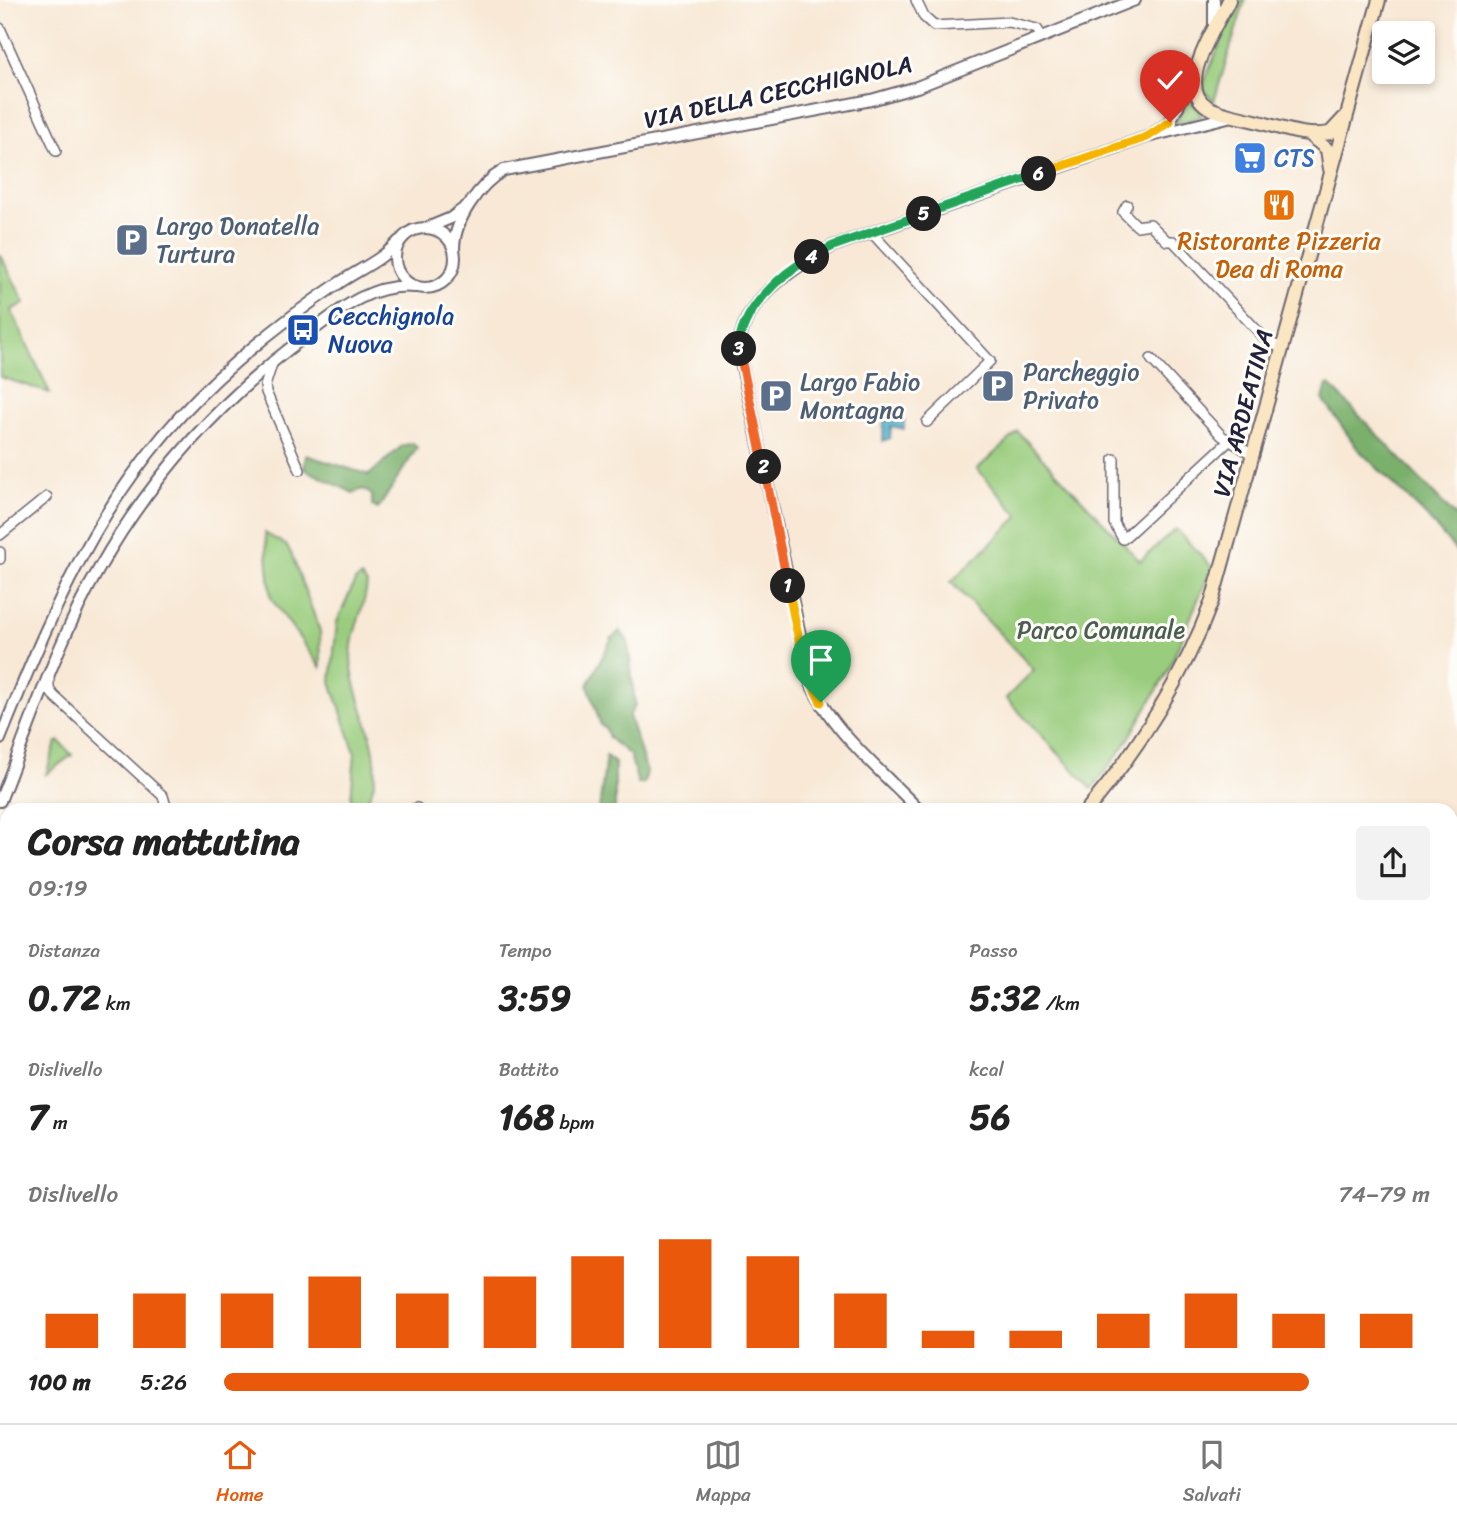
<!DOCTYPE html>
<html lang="it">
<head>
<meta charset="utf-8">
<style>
  body { margin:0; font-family:Sriracha,sans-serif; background:#f2f2f2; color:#222; height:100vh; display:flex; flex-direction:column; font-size:26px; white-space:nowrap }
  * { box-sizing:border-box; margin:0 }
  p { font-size:23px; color:#767676 }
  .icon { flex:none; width:38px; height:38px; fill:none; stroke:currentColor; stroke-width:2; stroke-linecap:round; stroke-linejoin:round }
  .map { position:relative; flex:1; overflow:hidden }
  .sheet { position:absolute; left:0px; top:803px; width:1458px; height:621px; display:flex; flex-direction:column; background:#fff; border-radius:21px 21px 0 0; box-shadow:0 4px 10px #0003 }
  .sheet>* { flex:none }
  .controls { position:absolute; left:1372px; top:21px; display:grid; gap:14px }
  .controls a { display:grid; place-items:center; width:63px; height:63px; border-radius:7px; background:#fff; box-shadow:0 4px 10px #0003; font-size:35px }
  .pin { position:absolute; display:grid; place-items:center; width:60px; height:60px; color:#fff; margin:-72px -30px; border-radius:50% 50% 50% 0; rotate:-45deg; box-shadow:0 0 7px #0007 }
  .pin .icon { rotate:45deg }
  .km { position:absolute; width:35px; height:35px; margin:-18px; border-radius:50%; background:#222; color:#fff; font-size:19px; line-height:35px; text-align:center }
  .round { display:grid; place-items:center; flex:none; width:74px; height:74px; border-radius:7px; background:#f2f2f2 }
  .overview { display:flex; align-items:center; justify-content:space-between; height:119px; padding:0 28px }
  h1 { font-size:38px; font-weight:700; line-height:52px }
  .stats { display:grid; grid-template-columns:repeat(3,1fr); gap:10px; height:119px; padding:7px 28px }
  .stats div { display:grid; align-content:center }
  .stats b { font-size:35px; font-weight:700 }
  .stats small { font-size:19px; font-weight:400 }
  .stats p { font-size:19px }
  .chart { height:196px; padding:14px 28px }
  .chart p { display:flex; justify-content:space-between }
  .chart svg { width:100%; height:126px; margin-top:7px; stroke:#ea580c; stroke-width:6 }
  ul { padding:0 28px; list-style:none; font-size:23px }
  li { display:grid; grid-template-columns:112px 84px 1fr; align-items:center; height:52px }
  li i { height:18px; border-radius:9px; background:#ea580c }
  .menu { display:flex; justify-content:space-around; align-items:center; height:98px; border-top:2px solid #e0e0e0; background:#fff; font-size:19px; color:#767676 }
  .menu a { display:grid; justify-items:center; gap:4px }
  .menu .on { color:#ea580c }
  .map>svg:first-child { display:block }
  .green { fill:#99cc7d; stroke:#5e775c; stroke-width:2 }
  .forest { fill:#7ab06c; stroke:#4e6954; stroke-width:2 }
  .water { fill:#4bb0cb; stroke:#366983; stroke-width:2 }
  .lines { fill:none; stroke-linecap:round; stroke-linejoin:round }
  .minor-casing { stroke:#6d6771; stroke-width:12 }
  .tertiary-casing { stroke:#6d6771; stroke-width:14 }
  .secondary-casing { stroke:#6d6771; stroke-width:16 }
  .minor { stroke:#fff; stroke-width:9 }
  .tertiary { stroke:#fff; stroke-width:10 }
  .secondary { stroke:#fbe6c4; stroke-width:12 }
  .split-1-casing { stroke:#fff; stroke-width:14 }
  .split-2-casing { stroke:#fff; stroke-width:14 }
  .split-3-casing { stroke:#fff; stroke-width:14 }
  .split-4-casing { stroke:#fff; stroke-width:14 }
  .split-5-casing { stroke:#fff; stroke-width:14 }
  .split-6-casing { stroke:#fff; stroke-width:14 }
  .split-7-casing { stroke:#fff; stroke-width:14 }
  .split-1 { stroke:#f5b400; stroke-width:9 }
  .split-2 { stroke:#f0652b; stroke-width:9 }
  .split-3 { stroke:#f0652b; stroke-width:9 }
  .split-4 { stroke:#22a559; stroke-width:9 }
  .split-5 { stroke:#22a559; stroke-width:9 }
  .split-6 { stroke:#22a559; stroke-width:9 }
  .split-7 { stroke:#f5b400; stroke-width:9 }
  .labels { text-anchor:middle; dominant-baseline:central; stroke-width:6; stroke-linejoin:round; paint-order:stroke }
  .street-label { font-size:24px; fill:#22223b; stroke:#fdfcf7 }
  .shop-label { font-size:24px; fill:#366cbe; stroke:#fdfcf7; text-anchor:start }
  .service-label { font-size:24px; fill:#4e5e75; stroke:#fdfcf7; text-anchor:start }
  .food-label { font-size:24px; fill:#c56008; stroke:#fdfcf7 }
  .transit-label { font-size:24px; fill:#164399; stroke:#fdfcf7; text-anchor:start }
  .park-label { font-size:24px; fill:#4c5e52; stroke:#fdfcf7 }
</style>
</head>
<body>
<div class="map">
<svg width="1457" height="1423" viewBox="0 0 1457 1423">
  <rect width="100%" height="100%" fill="#fdfcf7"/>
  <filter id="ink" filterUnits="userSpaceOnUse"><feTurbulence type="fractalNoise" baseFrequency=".0143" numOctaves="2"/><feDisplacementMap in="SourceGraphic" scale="14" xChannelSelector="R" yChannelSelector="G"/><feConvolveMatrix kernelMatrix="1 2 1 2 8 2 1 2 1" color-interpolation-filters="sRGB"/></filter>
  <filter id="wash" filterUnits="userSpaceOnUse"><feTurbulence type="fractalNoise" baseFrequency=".00686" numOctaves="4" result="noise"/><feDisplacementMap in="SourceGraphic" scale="28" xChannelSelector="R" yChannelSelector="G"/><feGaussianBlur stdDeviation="1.57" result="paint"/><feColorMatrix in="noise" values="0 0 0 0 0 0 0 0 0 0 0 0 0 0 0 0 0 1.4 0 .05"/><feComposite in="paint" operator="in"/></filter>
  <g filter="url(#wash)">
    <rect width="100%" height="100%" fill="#f8e8d5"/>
    <!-- green -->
    <path class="green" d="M 1238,0 L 1245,0 L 1214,101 L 1205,92 L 1203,84 Z
      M 1189,97 L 1202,116 L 1175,125 L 1188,97 Z
      M 0,254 L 25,303 L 11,310 L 50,393 L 0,377 Z
      M 1018,432 L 1140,561 L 1176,529 L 1212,567 L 1168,671 L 1125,745 L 1092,789 L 1006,698 L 1034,670 L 951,582 L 1019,516 L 977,469 Z
      M 265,533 L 286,545 L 291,553 L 320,631 L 321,668 L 271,598 Z
      M 361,577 L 367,584 C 365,609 351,631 351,657 C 352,706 399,767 360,810 L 350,810 L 355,753 L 331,682 L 337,622 L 355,581 Z
      M 59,741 L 72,755 L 46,774 L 56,743 Z
      M 8,803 L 20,810 L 7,810 L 7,836 L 0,842 L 0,822 Z"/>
    <!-- forest -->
    <path class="forest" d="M 1327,385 L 1330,385 L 1457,518 L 1457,552 L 1427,517 L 1357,448 L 1323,399 Z
      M 413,443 L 417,448 L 378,509 L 372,506 L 372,495 L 363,489 L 353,493 L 304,469 L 306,455 L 369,475 L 402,446 Z
      M 620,631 L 628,641 L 635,705 L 629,716 L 647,772 L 644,783 L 638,784 L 630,755 L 609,738 L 605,727 L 601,726 L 588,685 L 612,638 Z
      M 606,756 L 615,763 L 615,810 L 599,810 Z"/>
    <!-- water -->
    <path class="water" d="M 884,420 L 904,421 L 904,429 L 891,426 L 890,438 L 883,441 Z"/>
  </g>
  <g filter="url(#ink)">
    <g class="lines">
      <defs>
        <path id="minor" d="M 916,0 L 924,17 L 934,26 L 1009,22 L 1037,29 L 1042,37
          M 0,28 L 56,151
          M 1127,205 L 1123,212 L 1137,226 L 1150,224 L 1167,241 L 1173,241 L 1268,342 L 1282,348
          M 871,232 L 990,361 L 927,422
          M 1151,359 L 1222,436 L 1253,455
          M 273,361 L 265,386 L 266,392 L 300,470
          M 1114,459 L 1114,523 L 1123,539 L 1228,442
          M 0,535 L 47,497
          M 0,552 L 0,559
          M 49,678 L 49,689 L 53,695 L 163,796 L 167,810
          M 410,810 L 417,808
          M 337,1423 L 345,1418
          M 521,1423 L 522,1418"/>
        <path id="tertiary" d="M 1214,25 L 1214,0
          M 1155,132 L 1170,122 L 1194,75
          M395 258a30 30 0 1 1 60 0a30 30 0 1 1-60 0Z
          M 427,228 L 451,218 L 467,206
          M 454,249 C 454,220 479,184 504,170 L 871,100 L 917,87 L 1135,0
          M 0,739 C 60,591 111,469 237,361 C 269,333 303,307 339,283 C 360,269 382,260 399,241
          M 0,801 C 31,723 58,639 100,567 C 152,476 220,401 303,338 C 337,312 370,282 415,287
          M 919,810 C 884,773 829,729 810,681 L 739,352 C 738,302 794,267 833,246 L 1147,137 L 1232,116"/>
        <path id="secondary" d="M 1229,0 C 1218,25 1173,86 1208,107 C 1222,115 1240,117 1255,121 C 1279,127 1305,138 1330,133 L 1344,118
          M 1308,134 L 1327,149 L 1330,169
          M 1087,810 C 1138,750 1184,676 1212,601 L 1379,0
          M 849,1418 L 850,1423"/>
      </defs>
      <!-- minor casing -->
      <use href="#minor" class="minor-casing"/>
      <!-- tertiary casing -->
      <use href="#tertiary" class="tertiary-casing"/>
      <!-- secondary casing -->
      <use href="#secondary" class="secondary-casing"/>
      <!-- minor -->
      <use href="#minor" class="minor"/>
      <!-- tertiary -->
      <use href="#tertiary" class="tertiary"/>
      <!-- secondary -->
      <use href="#secondary" class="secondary"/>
    </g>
  </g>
  <g class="lines" filter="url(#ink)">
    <defs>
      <path id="split-1" d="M 788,586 C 796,626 802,667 821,702"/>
      <path id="split-2" d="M 764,467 L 788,586"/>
      <path id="split-3" d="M 739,349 L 764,467"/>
      <path id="split-4" d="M 739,349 C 739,312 781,273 812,257"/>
      <path id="split-5" d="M 812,257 L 833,246 L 924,214"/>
      <path id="split-6" d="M 924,214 L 1039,174"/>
      <path id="split-7" d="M 1039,174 L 1147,137 L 1170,122"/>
    </defs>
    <!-- split-1 casing -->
    <use href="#split-1" class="split-1-casing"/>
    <!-- split-2 casing -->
    <use href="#split-2" class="split-2-casing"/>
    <!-- split-3 casing -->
    <use href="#split-3" class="split-3-casing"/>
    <!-- split-4 casing -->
    <use href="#split-4" class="split-4-casing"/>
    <!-- split-5 casing -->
    <use href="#split-5" class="split-5-casing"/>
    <!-- split-6 casing -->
    <use href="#split-6" class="split-6-casing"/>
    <!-- split-7 casing -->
    <use href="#split-7" class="split-7-casing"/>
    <!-- split-1 -->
    <use href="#split-1" class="split-1"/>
    <!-- split-2 -->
    <use href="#split-2" class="split-2"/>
    <!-- split-3 -->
    <use href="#split-3" class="split-3"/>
    <!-- split-4 -->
    <use href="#split-4" class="split-4"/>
    <!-- split-5 -->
    <use href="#split-5" class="split-5"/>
    <!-- split-6 -->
    <use href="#split-6" class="split-6"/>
    <!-- split-7 -->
    <use href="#split-7" class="split-7"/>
  </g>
  <!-- icons -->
  <defs>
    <symbol id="supermarket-square" viewBox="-11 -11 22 22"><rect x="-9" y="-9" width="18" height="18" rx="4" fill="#3f7fe0" stroke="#fdfcf7"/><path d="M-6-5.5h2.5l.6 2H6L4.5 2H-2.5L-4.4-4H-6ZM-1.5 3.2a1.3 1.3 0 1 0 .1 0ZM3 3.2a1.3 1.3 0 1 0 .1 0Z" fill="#fff"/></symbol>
    <symbol id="restaurant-square" viewBox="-11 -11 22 22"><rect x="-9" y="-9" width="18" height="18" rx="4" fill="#e8710a" stroke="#fdfcf7"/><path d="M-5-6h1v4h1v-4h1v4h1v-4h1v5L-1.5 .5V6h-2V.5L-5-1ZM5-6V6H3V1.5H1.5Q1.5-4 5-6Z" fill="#fff"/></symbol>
    <symbol id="parking-square" viewBox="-11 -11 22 22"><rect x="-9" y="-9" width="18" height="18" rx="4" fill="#5c6f8a" stroke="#fdfcf7"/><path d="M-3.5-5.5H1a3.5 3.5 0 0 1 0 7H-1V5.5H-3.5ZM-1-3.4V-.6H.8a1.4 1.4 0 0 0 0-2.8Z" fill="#fff"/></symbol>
    <symbol id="bus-square" viewBox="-11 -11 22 22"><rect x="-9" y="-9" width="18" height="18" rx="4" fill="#1a4fb4" stroke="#fdfcf7"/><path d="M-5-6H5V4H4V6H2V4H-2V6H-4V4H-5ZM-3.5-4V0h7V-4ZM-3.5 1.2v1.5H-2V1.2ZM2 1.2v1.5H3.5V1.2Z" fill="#fff"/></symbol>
  </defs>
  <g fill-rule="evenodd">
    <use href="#supermarket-square" x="1231" y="139" width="38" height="38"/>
    <use href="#restaurant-square" x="1260" y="186" width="38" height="38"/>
    <use href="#parking-square" x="113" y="221" width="38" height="38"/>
    <use href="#bus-square" x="284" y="311" width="38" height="38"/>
    <use href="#parking-square" x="979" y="367" width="38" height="38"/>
    <use href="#parking-square" x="757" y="377" width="38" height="38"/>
  </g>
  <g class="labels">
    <!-- street labels -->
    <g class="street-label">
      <text transform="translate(778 92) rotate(-12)">VIA DELLA CECCHIGNOLA</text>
      <text transform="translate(1243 413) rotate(-75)">VIA ARDEATINA</text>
    </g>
    <!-- shop labels -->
    <g class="shop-label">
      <text x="1274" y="158">CTS</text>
    </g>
    <!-- service labels -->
    <g class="service-label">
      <text x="156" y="226">Largo Donatella<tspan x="156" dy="28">Turtura</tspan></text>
      <text x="1023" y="372">Parcheggio<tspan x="1023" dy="28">Privato</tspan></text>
      <text x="800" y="382">Largo Fabio<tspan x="800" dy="28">Montagna</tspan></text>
    </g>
    <!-- food labels -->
    <g class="food-label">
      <text x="1279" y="241">Ristorante Pizzeria<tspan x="1279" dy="28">Dea di Roma</tspan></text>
    </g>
    <!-- transit labels -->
    <g class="transit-label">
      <text x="328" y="316">Cecchignola<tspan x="328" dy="28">Nuova</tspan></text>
    </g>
    <!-- park labels -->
    <g class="park-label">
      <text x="1101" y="630">Parco Comunale</text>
    </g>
  </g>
</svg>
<div class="controls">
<a><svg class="icon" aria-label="layers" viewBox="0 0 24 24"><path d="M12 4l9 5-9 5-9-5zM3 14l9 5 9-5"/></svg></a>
</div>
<div class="pin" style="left:821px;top:702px;background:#1e9e55"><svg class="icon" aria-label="arrive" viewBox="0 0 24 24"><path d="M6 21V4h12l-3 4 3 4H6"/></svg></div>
<div class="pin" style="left:1170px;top:122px;background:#d93025"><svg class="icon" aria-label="check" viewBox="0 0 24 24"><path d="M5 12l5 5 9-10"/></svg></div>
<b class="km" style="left:788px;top:586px">1</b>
<b class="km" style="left:764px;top:467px">2</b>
<b class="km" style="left:739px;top:349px">3</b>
<b class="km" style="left:812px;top:257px">4</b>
<b class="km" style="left:924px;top:214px">5</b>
<b class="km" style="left:1039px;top:174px">6</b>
<section class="sheet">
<div class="overview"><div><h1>Corsa mattutina</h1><p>09:19</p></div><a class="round"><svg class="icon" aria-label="share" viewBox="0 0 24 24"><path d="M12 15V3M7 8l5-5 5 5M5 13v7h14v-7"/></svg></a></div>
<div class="stats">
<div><p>Distanza</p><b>0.72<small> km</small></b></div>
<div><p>Tempo</p><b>3:59</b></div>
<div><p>Passo</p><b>5:32<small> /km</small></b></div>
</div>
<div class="stats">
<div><p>Dislivello</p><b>7<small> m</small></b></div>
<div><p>Battito</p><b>168<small> bpm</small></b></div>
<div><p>kcal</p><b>56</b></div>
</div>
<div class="chart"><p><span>Dislivello</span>74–79 m</p>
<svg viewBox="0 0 160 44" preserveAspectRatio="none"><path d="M5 44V32M15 44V25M25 44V25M35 44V19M45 44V25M55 44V19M65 44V12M75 44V6M85 44V12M95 44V25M105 44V38M115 44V38M125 44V32M135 44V25M145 44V32M155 44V32"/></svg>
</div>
<ul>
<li><b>100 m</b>5:26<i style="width:90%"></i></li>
</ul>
</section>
</div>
<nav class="menu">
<a class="on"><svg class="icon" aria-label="home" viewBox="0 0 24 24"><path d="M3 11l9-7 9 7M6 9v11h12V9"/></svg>Home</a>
<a><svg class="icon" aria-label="map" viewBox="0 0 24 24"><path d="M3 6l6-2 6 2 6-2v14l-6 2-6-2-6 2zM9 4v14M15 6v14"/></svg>Mappa</a>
<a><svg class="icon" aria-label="saved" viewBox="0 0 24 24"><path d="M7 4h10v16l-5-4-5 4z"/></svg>Salvati</a>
</nav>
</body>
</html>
